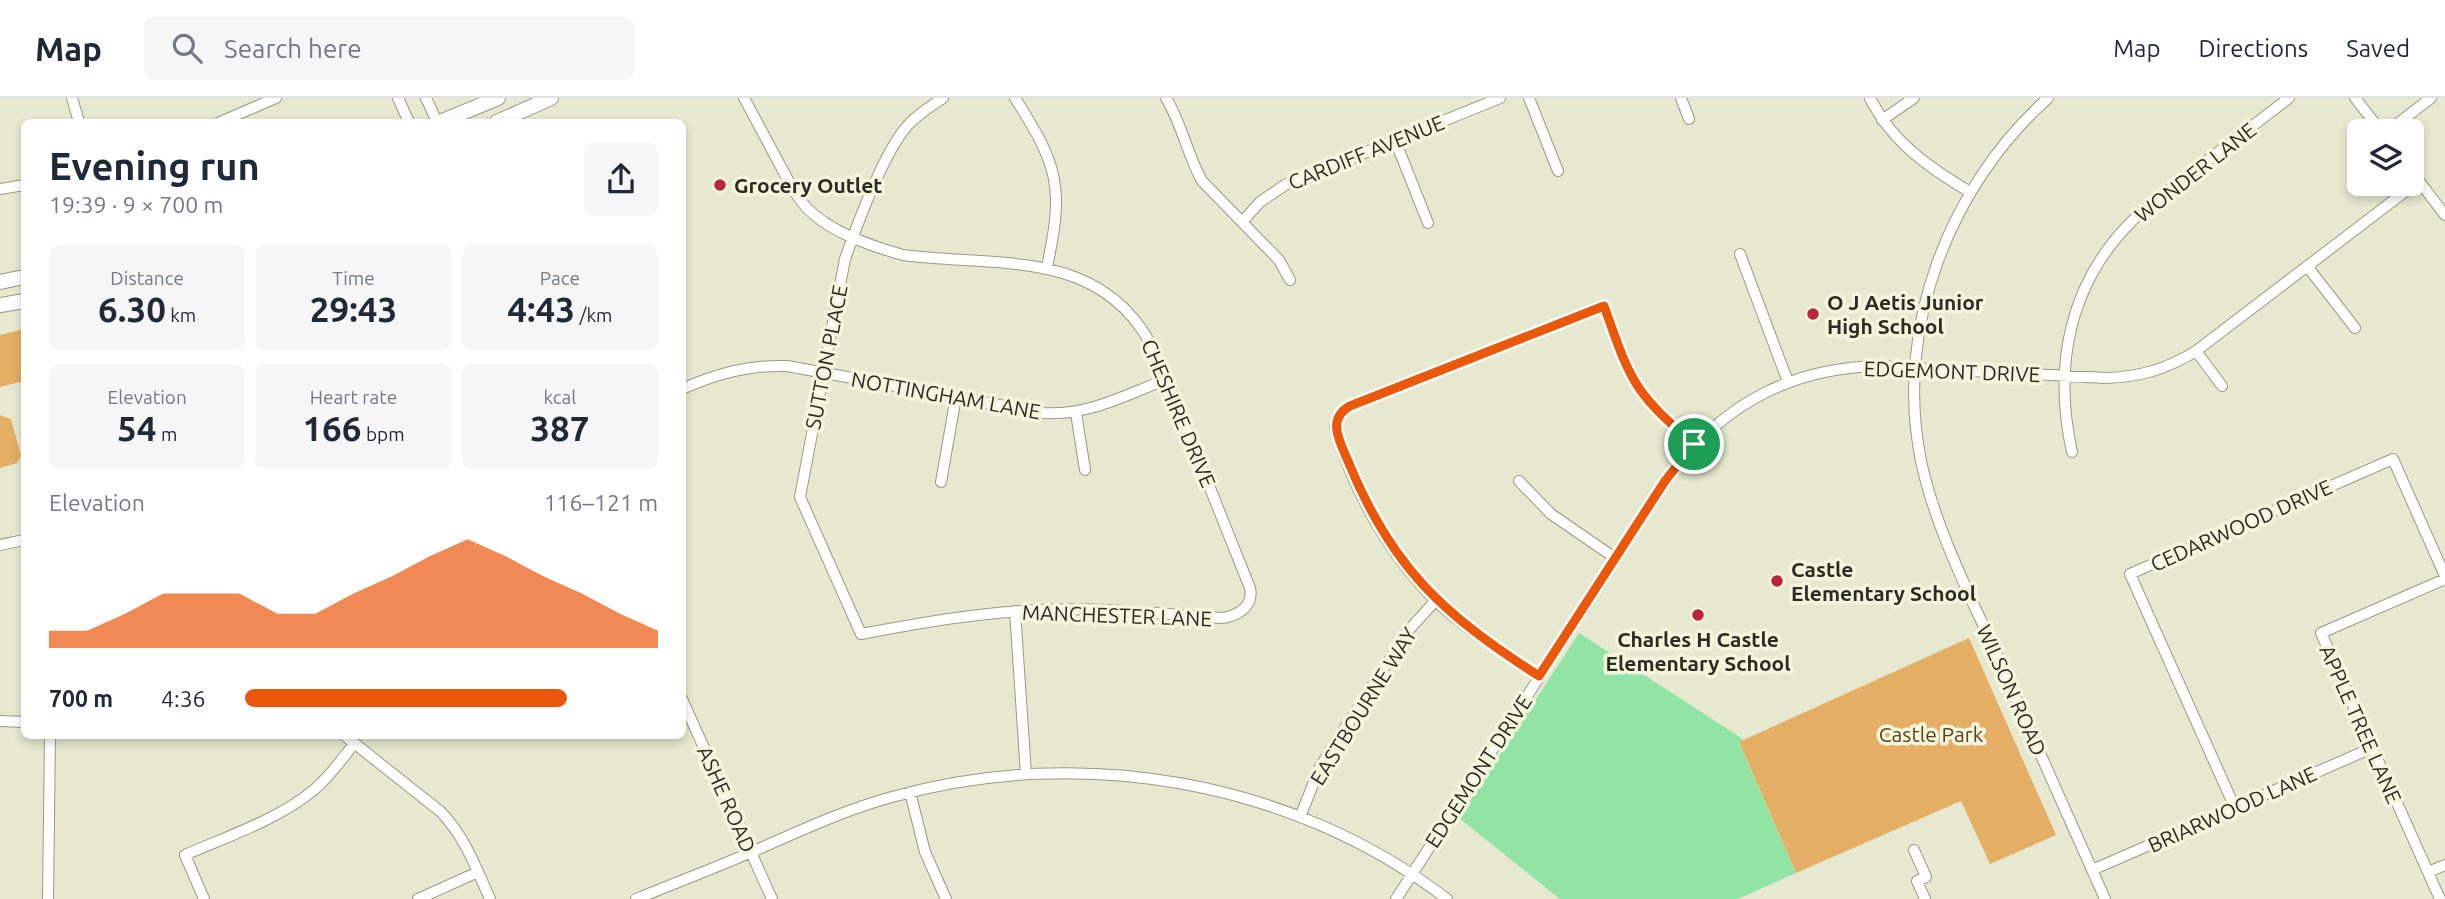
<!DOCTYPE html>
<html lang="en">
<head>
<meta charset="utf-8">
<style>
  body { margin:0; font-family:Ubuntu,sans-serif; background:#f6f6f7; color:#1f2937; height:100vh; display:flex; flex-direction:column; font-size:26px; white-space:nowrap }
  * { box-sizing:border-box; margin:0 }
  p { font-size:23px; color:#747a83 }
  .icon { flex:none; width:38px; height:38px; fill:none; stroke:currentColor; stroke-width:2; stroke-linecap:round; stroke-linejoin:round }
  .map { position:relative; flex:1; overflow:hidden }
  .details { position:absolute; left:21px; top:21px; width:665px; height:620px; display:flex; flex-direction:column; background:#fff; border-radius:10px; box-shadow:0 4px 10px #0003 }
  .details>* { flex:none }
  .controls { position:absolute; left:2347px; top:21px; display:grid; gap:14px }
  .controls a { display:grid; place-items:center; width:77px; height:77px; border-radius:10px; background:#fff; box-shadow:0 4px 10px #0003; font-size:35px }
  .pin { position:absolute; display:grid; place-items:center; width:60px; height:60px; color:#fff; margin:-30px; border:4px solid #fff; border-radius:50%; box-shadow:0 2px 7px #0007 }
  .round { display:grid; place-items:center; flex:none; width:74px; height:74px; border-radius:10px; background:#f6f6f7 }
  .headline { display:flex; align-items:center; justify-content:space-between; height:119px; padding:0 28px }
  h1 { font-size:38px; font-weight:700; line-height:52px }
  .stats { display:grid; grid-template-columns:repeat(3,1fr); gap:10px; height:119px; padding:7px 28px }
  .stats div { display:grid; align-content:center; border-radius:10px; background:#f6f6f7; text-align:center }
  .stats b { font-size:35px; font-weight:700 }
  .stats small { font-size:19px; font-weight:400 }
  .stats p { font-size:19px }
  .chart { height:196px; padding:14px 28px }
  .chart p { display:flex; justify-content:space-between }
  .chart svg { width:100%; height:126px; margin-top:7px; fill:#ea580c; opacity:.7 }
  ul { padding:0 28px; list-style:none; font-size:23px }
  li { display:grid; grid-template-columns:112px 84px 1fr; align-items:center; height:52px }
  li i { height:18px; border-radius:9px; background:#ea580c }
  header { display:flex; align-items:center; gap:42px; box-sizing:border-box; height:98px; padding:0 35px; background:#fff; border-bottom:2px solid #e0e1e3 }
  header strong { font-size:33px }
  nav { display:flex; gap:38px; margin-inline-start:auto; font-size:24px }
  .search { width:490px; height:63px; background:#f6f6f7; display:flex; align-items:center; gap:18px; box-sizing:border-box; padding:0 24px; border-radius:10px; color:#747a83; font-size:26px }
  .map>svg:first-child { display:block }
  .green { fill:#e4af65 }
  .water { fill:#92e4a5 }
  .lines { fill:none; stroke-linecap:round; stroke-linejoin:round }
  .minor-casing { stroke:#989b83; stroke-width:12 }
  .major-casing { stroke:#989b83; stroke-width:16 }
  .minor { stroke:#fff; stroke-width:10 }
  .major { stroke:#fff; stroke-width:14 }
  .route-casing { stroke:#fff; stroke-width:14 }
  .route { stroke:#ea580c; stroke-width:9 }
  .poi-dot { fill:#b7253f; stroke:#f3f6dd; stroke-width:2.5 }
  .labels { text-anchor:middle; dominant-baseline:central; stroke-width:7; stroke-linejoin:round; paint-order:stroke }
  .street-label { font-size:21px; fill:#2b2c23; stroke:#f3f6dd }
  .poi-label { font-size:21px; font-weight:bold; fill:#2b2c23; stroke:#f3f6dd; text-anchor:start }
  .park-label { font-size:21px; fill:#59411e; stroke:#f3f6dd }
</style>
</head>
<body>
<header>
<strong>Map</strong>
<div class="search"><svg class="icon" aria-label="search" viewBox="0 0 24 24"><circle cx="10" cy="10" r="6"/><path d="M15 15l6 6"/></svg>Search here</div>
<nav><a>Map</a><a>Directions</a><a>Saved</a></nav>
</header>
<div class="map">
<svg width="2445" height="801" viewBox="0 0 2445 801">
  <rect width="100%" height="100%" fill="#e6e9d0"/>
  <!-- green -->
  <path class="green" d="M 24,231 L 24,283 L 0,289 L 0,237 Z
    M 0,317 L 11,321 L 21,358 L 17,365 L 0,370 Z
    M 1969,540 L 2056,737 L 1990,766 L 1961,703 L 1796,775 L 1739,644 Z"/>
  <!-- water -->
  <path class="water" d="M 1579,535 L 1743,641 L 1739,645 L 1796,775 L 1738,801 L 1560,801 L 1459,720 Z"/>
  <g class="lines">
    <defs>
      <path id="minor" d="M 72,0 L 79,24
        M 398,0 L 409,24
        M 426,0 L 437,24
        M 744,0 C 756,22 768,45 780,67 C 788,82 795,97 806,109 C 829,134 871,148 903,157 C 1003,170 1107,148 1158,260 L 1250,490 C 1254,508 1238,518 1222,520 C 1162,516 1101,509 1041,512 C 980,514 920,525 861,536 L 800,399 L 845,161 C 858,124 883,55 908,27 C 918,16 931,8 943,0
        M 1015,0 C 1059,69 1064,89 1047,169
        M 1166,0 C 1182,26 1187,56 1202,83 L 1279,162 L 1290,182
        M 1529,0 L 1558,73
        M 1681,0 L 1689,21
        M 1870,0 C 1892,44 1928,69 1970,94
        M 2048,0 C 1949,89 1894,230 1921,363 C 1936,433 1971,499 2000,564 C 2034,643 2070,722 2105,801
        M 2355,0 L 2381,33
        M 1882,22 L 1914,0
        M 220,24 L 276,0
        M 2388,33 L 2431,0
        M 1395,42 L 1428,125
        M 2412,74 L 2445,117
        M 0,91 L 24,87
        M 1242,124 L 1260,104 L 1285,87 L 1500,0
        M 1740,156 L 1788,284
        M 2307,168 L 2355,230
        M 2196,253 L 2222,288
        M 682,291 C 718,275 749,267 787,268 L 1043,315 C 1088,318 1126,297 1167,281
        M 1076,315 L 1085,372
        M 2072,354 C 2053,268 2069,185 2133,122 C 2151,104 2172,90 2191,75 C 2224,50 2256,25 2289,0
        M 1519,383 L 1551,416 L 1615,460
        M 941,384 L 956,299
        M 0,447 L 24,442
        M 1015,513 L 1026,676
        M 1540,578 C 1504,555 1467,532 1436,503 C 1389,457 1353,392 1335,329 L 1340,316 L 1350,308 L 1604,208 C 1615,236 1623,268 1641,292 C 1656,313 1676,329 1694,346
        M 682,601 L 772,801
        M 0,623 L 24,624
        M 344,637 L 441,714 C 465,739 476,770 490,801
        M 910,694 L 925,754 L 946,801
        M 2235,710 L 2130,476 L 2393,361 L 2445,478
        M 1300,719 L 1320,669 L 1330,653 L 1408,533 L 1436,502
        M 1914,752 L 1926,779 L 1917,783 L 1925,801
        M 2092,772 L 2372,650
        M 2428,774 L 2445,767
        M 48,801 L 50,637
        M 204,801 L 185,757 C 228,738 278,722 315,691 C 330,678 342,661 354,646
        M 418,801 L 478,774
        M 636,801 C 675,785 715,770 754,753 C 800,733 844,712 892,699 C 1079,646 1292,682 1447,801
        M 1396,801 L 1675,369 C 1730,303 1793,270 1879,268 L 2106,280 C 2140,279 2167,271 2196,253 L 2419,83
        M 2440,801 L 2321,535 L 2445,481"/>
      <path id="major" d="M 440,24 L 498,0
        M 497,24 L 551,0
        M 0,184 L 24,179
        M 0,207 L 24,203"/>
    </defs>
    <!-- minor casing -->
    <use href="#minor" class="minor-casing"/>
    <!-- major casing -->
    <use href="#major" class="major-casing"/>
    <!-- minor -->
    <use href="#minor" class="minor"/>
    <!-- major -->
    <use href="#major" class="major"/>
  </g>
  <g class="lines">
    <defs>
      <path id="route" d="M 1604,208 C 1614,235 1623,266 1639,290 C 1654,312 1675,329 1694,346 L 1665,383 L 1539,578 C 1444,517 1392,471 1348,363 C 1340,344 1326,321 1350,308 Z"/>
    </defs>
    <!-- route casing -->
    <use href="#route" class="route-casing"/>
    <!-- route -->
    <use href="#route" class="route"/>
  </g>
  <!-- markers -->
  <g class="poi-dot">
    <circle cx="720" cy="87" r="7"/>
    <circle cx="1813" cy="216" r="7"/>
    <circle cx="1777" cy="483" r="7"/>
    <circle cx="1698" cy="517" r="7"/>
  </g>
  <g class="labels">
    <!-- street labels -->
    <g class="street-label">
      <text transform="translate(1366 54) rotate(-22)">CARDIFF AVENUE</text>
      <text transform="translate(2195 74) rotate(-38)">WONDER LANE</text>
      <text transform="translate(826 259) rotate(-79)">SUTTON PLACE</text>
      <text transform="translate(1952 273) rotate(2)">EDGEMONT DRIVE</text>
      <text transform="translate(946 297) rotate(10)">NOTTINGHAM LANE</text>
      <text transform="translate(1179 315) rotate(67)">CHESHIRE DRIVE</text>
      <text transform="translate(2241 427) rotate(-24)">CEDARWOOD DRIVE</text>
      <text transform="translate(1117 517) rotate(2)">MANCHESTER LANE</text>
      <text transform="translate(2012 592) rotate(66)">WILSON ROAD</text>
      <text transform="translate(1363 608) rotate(-58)">EASTBOURNE WAY</text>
      <text transform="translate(2361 626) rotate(66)">APPLE TREE LANE</text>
      <text transform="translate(1478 673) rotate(-57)">EDGEMONT DRIVE</text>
      <text transform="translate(727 701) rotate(66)">ASHE ROAD</text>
      <text transform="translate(2232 711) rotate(-24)">BRIARWOOD LANE</text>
    </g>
    <!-- poi labels -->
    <g class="poi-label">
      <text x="734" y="87">Grocery Outlet</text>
      <text x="1827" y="204">O J Aetis Junior<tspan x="1827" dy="24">High School</tspan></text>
      <text x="1791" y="471">Castle<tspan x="1791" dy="24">Elementary School</tspan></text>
      <text x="1698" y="541" text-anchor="middle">Charles H Castle<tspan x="1698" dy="24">Elementary School</tspan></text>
    </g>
    <!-- park labels -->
    <g class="park-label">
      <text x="1931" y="636">Castle Park</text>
    </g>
  </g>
</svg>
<div class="controls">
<a><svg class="icon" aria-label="layers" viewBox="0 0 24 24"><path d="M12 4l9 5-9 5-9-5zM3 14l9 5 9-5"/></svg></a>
</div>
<div class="pin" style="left:1694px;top:346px;background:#1e9e55"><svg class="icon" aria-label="arrive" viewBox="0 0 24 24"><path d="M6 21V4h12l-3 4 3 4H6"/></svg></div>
<section class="details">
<div class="headline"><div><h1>Evening run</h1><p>19:39 · 9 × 700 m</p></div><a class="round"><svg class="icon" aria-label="share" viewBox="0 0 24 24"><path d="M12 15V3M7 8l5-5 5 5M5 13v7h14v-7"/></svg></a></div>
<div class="stats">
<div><p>Distance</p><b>6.30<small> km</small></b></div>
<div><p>Time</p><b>29:43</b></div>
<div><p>Pace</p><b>4:43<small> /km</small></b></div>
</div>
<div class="stats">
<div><p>Elevation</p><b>54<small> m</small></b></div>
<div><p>Heart rate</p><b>166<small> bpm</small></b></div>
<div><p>kcal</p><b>387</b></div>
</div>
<div class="chart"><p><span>Elevation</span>116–121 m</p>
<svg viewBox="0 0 160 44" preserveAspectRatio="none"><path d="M0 44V38L10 38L20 32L30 25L40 25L50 25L60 32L70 32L80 25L90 19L100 12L110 6L120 12L130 19L140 25L150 32L160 38V44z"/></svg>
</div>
<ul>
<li><b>700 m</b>4:36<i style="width:78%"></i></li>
</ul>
</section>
</div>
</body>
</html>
